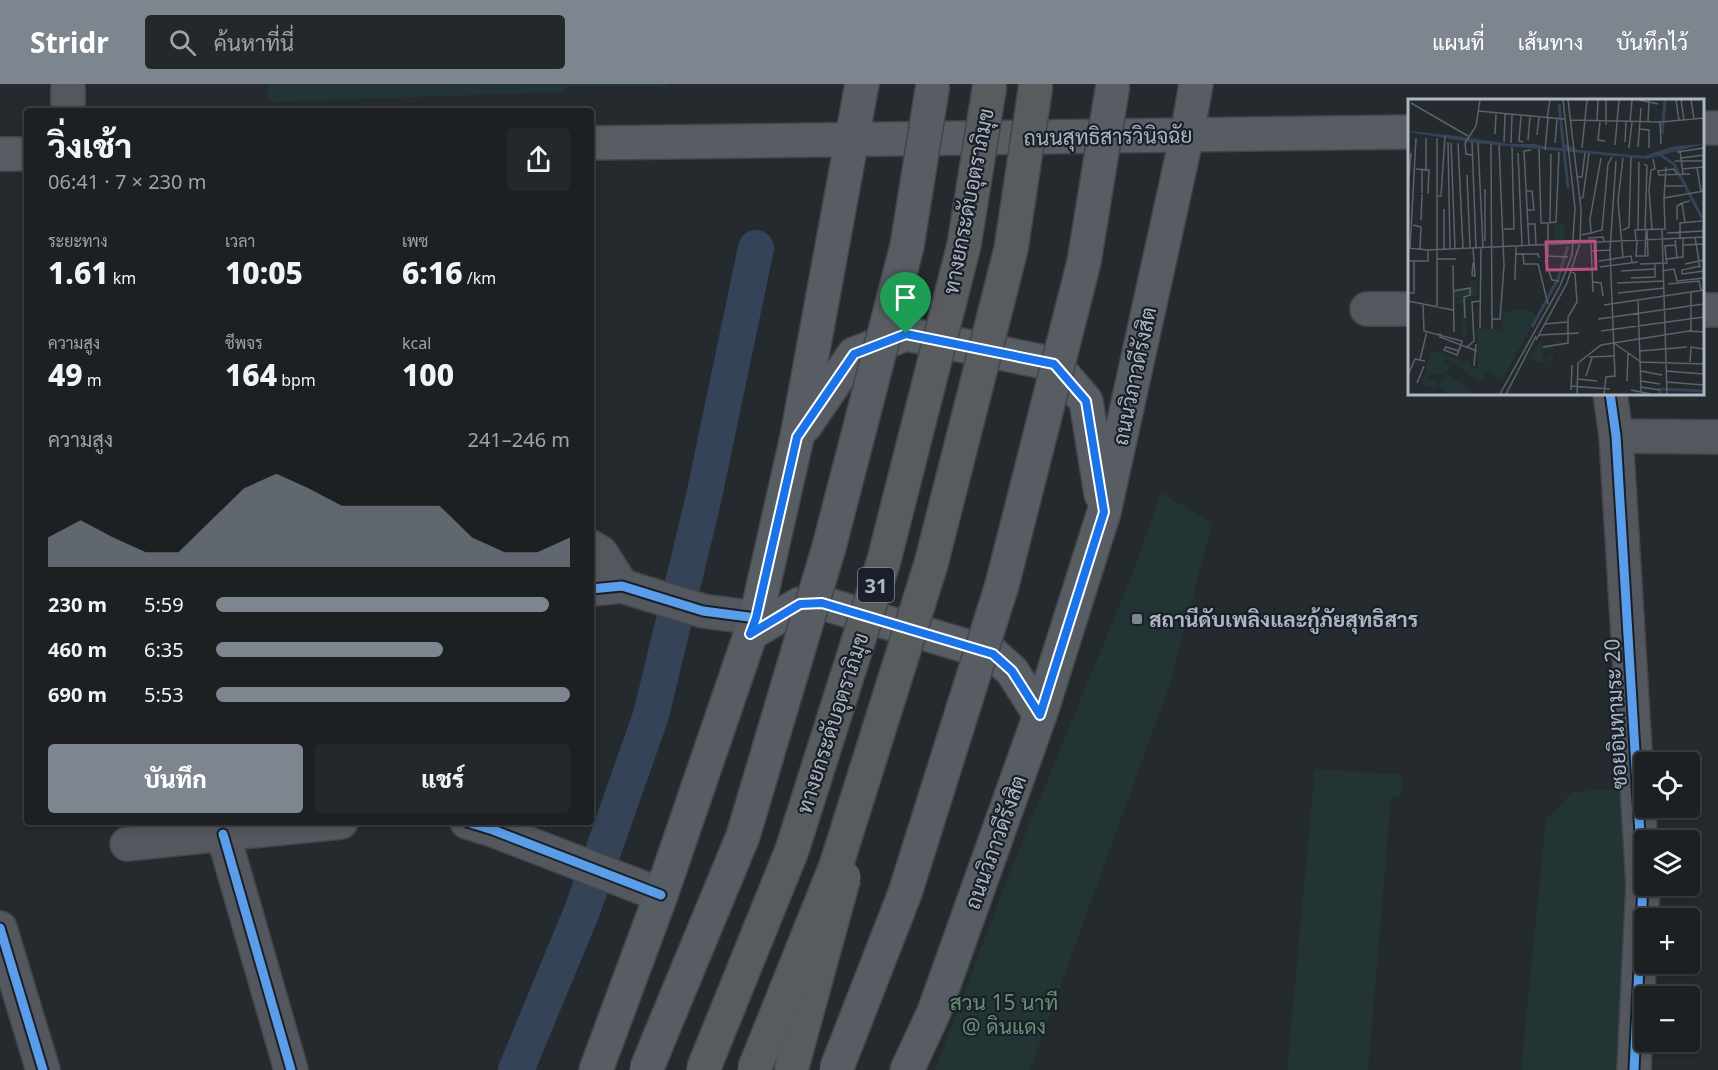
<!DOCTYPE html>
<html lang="th">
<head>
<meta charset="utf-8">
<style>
  body { margin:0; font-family:"Noto Sans",Sarabun,sans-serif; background:#25282b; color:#f1f3f6; height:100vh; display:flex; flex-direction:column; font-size:22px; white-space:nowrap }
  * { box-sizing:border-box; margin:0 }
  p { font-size:20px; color:#a0a3a6 }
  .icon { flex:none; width:33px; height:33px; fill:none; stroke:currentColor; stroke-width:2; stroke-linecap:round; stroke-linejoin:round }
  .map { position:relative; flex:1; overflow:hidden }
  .side { position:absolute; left:24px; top:24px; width:570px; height:717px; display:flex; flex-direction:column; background:#1c2023; border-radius:6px; box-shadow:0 3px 9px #0003,0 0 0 2px #3a3e41 }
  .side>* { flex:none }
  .fabs { position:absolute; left:1634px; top:668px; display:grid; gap:12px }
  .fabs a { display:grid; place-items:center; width:66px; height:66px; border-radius:6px; background:#1c2023; box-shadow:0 3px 9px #0003,0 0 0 2px #3a3e41; font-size:30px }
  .pin { position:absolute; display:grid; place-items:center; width:51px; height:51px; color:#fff; margin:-62px -26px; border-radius:50% 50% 50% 0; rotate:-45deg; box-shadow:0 0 6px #0007 }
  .pin .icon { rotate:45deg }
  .round { display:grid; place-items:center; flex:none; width:63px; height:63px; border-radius:6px; background:#25282b }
  .headline { display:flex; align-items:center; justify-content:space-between; height:102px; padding:0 24px }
  h1 { font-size:33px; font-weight:800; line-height:45px }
  .figures { display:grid; grid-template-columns:repeat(3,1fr); gap:9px; height:102px; padding:6px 24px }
  .figures div { display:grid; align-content:center }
  .figures b { font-size:30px; font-weight:800 }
  .figures small { font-size:16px; font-weight:400 }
  .figures p { font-size:16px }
  .chart { height:168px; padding:12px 24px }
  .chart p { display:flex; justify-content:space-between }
  .chart svg { width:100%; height:108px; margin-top:6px; fill:#7d858f; opacity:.7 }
  .action { display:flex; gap:12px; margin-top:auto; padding:12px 24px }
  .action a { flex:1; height:69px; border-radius:6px; background:#7d858f; color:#fff; font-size:24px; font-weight:800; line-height:69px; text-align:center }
  .action a+a { background:#25282b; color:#f1f3f6 }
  ul { padding:0 24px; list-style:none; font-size:20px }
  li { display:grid; grid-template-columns:96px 72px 1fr; align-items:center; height:45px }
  li i { height:15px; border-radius:8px; background:#7d858f }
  header { display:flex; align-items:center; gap:36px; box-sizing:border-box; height:84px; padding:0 30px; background:#7d858f; color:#fff }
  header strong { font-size:28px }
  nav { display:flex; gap:33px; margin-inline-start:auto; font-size:21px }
  .search { width:420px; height:54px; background:#25282b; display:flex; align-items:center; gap:15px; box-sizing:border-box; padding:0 21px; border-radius:6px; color:#a0a3a6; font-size:22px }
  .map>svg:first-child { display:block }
  .green { fill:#233435 }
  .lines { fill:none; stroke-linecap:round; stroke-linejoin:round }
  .canal { stroke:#344357; stroke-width:36 }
  .minor-casing { stroke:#42464a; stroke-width:36 }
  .secondary-casing { stroke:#42464a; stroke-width:36 }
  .minor { stroke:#54585e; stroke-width:33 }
  .secondary { stroke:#585c63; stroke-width:33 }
  .secondary-bridge-casing { stroke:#42464a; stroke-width:36; stroke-linecap:butt }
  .trunk-bridge-casing { stroke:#41464b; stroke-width:36; stroke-linecap:butt }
  .motorway-bridge-casing { stroke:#41464b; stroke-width:36; stroke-linecap:butt }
  .secondary-bridge { stroke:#585c63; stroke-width:33 }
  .trunk-bridge { stroke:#585c60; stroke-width:33 }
  .motorway-bridge { stroke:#595c5f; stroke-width:33 }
  .cycleway-casing { stroke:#192029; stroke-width:13 }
  .cycleway { stroke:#5a9eea; stroke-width:9 }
  .route-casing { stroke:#fff; stroke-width:12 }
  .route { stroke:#1a73e8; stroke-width:8 }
  .poi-dot { fill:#7d858f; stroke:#192029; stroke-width:2 }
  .labels { text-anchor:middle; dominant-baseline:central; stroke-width:4.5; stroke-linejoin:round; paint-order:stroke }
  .shield { fill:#192029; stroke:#818994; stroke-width:1.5 }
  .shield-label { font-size:20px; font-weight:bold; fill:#adb6c2 }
  .street-label { font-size:21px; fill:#adb6c2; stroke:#192029 }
  .poi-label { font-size:21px; font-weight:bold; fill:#adb6c2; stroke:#192029; text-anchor:start }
  .park-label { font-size:21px; fill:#679070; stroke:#192029 }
  .inset-river { fill:none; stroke:#344357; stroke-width:3 }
  .inset-road { fill:none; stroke:#5b626a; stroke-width:1.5 }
  .view { fill:#bb4f7f; fill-opacity:0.15; stroke:#bb4f7f; stroke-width:3 }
  .inset-edge { fill:none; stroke:#adb6c2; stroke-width:3 }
</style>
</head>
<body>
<header>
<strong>Stridr</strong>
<div class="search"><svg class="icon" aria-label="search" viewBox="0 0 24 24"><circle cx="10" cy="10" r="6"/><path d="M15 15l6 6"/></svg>ค้นหาที่นี่</div>
<nav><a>แผนที่</a><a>เส้นทาง</a><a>บันทึกไว้</a></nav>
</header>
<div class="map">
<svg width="1718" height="986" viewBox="0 0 1718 986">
  <rect width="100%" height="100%" fill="#252a2f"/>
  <!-- green -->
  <path class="green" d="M 268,0 L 668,0 L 668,3 L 572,2 L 560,8 L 268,18 Z
    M 1161,409 L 1212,439 L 1171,597 L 1030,986 L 935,986 L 1013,780 L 1133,488 Z
    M 1315,685 L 1403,691 L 1401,713 L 1391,713 L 1368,986 L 1287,986 Z
    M 1621,705 L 1627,816 L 1617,986 L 1521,986 L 1546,735 L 1572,708 Z"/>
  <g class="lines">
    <!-- canal -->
    <path class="canal" d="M 516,986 L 582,827 L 651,631 L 703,417 L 756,164"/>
    <defs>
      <path id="minor" d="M 68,27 L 68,0
        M 1367,225 L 1409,225
        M 1702,226 L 1718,226
        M 1610,309 L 1616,352 L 1643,800 L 1634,986
        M 1616,352 L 1718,353
        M 591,463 L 601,469 L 622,502
        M 591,505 L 622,502 L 703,527 L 756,534
        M 467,738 L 493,746 L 661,811
        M 223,750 L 291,986
        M 127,760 L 341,738
        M 0,844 L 43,986"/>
      <path id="secondary" d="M 1702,44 L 1718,44
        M 591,59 L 1409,48
        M 0,70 L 27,70
        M 805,342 L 854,270 L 906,250 L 1054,280 L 1086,317 L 1101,410
        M 750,550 L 800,520 L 822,519 L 993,570 L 1012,587 L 1040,631
        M 596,986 L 661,811 L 756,534 L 797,353 L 862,0
        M 907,986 L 934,928 L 1040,631 L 1104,428 L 1187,51 L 1196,0"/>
    </defs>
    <!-- minor casing -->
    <use href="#minor" class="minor-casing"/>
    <!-- secondary casing -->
    <use href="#secondary" class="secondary-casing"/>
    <!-- minor -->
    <use href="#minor" class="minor"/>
    <!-- secondary -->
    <use href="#secondary" class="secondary"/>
    <defs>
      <path id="secondary-bridge" d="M 646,986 L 743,752 L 829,463 L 907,162 L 933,0
        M 836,986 L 905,809 L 1002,501 L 1084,178 L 1113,0"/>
      <path id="trunk-bridge" d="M 791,986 L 844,793"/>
      <path id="motorway-bridge" d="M 703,986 L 792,766 L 884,476 L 964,161 L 990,0
        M 754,986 L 836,782 L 931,480 L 1011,165 L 1036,0"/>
    </defs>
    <!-- secondary-bridge casing -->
    <use href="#secondary-bridge" class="secondary-bridge-casing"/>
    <!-- trunk-bridge casing -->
    <use href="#trunk-bridge" class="trunk-bridge-casing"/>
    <!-- motorway-bridge casing -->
    <use href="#motorway-bridge" class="motorway-bridge-casing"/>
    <!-- secondary-bridge -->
    <use href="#secondary-bridge" class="secondary-bridge"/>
    <!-- trunk-bridge -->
    <use href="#trunk-bridge" class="trunk-bridge"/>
    <!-- motorway-bridge -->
    <use href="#motorway-bridge" class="motorway-bridge"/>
    <defs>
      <path id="cycleway" d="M 1610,309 L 1616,352 L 1643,800 L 1634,986
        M 591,505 L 622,502 L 703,527 L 756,534
        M 467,738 L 493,746 L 661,811
        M 223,750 L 291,986
        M 0,844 L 43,986"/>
    </defs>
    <!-- cycleway casing -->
    <use href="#cycleway" class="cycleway-casing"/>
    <!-- cycleway -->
    <use href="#cycleway" class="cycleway"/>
  </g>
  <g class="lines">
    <defs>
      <path id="route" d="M 906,250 L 1054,280 L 1086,317 L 1104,428 L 1040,631 L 1012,587 L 993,570 L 822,519 L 800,520 L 750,550 L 756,534 L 797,353 L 854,270 Z"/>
    </defs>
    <!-- route casing -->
    <use href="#route" class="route-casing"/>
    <!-- route -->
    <use href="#route" class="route"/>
  </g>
  <!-- markers -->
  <rect class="poi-dot" x="1131" y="529" width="12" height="12" rx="3"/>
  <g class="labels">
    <!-- shield labels -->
    <rect class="shield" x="858" y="484" width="36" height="34" rx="4.5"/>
    <g class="shield-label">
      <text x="876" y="501">31</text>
    </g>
    <!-- street labels -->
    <g class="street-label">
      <text transform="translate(1108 52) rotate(-1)">ถนนสุทธิสารวินิจฉัย</text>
      <text transform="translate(968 117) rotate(-79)">ทางยกระดับอุตราภิมุข</text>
      <text transform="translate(1134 292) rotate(-78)">ถนนวิภาวดีรังสิต</text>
      <text transform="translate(1615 630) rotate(-93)">ซอยอินทามระ 20</text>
      <text transform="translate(832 639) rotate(-72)">ทางยกระดับอุตราภิมุข</text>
      <text transform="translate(995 758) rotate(-70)">ถนนวิภาวดีรังสิต</text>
    </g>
    <!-- poi labels -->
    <g class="poi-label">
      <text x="1149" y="535">สถานีดับเพลิงและกู้ภัยสุทธิสาร</text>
    </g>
    <!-- park labels -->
    <g class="park-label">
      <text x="1004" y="918">สวน 15 นาที<tspan x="1004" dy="24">@ ดินแดง</tspan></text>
    </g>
  </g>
  <!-- overview -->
  <g transform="translate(1408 15)">
    <rect width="296" height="296" fill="#252a2f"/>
    <path d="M 145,124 L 156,125 L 157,143 L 146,144 ZM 63,182 L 69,182 L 68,197 L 62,197 L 58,202 L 59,238 L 55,237 L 55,204 L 46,204 L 54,198 L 46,199 L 46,189 L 62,189 ZM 109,211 L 123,212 L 128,218 L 95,280 L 79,273 L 71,283 L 39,259 L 36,263 L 42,267 L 37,275 L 24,274 L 20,279 L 31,283 L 27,290 L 14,285 L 23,252 L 62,264 L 62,270 L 70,269 L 69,229 L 94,232 L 93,214 ZM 132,242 L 135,248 L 144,247 L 145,251 L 136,250 L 134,255 L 136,260 L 145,255 L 145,263 L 136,261 L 137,267 L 135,262 L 132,264 L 122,259 ZM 39,275 L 64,293 L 63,295 L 42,295 L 30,287 Z" fill="#233435"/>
    <path d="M 0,33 L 2,32 L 42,36 L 101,45 L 127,45 L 139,48 L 155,49 L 156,45 L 170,51 L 236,57 L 267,47 L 296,45 L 239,60 L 68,44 Z" fill="#344357"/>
    <path class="inset-river" d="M 151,5 L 160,89M 254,35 L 257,1M 251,55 L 266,65 L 294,119M 124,228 L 150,180 L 160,147M 252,295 L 252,290 L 296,292"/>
    <path class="inset-road" d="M 231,1 L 250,5M 268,1 L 271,22M 273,1 L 276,21M 283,1 L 286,20M 3,4 L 60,37M 70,12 L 156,20M 113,17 L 111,42 L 115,43M 139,19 L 142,1M 162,21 L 253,23 L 296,19M 189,22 L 190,1M 192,23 L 190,41 L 197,42M 209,23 L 211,1M 222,23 L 224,1M 240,23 L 241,1M 252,23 L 253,45M 198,26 L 198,1M 232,30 L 241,31 L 241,49M 87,35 L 88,15M 129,36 L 131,18M 29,39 L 29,208M 120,41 L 122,18M 40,43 L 42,149M 64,43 L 68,149M 96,43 L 97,15M 217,43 L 218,23M 43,44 L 47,149M 50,44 L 55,149M 70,44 L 75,148M 103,44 L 104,16M 147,44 L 149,20M 83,45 L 84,230M 207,46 L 209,23M 230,48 L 233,9M 174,49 L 179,1M 221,49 L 224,23M 131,50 L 133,124 L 140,124M 137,51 L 140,19M 272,52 L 275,75M 269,53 L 296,49M 110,54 L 114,146M 64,56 L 58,55 L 57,44 L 68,27 L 72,1M 215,59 L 210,102 L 215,158M 273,59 L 296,56M 267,62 L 296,62M 236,65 L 239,67 L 237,131M 289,69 L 293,93M 8,70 L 21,71 L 20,95M 18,70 L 18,39M 274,70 L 296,68M 269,75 L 266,70 L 250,72 L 251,76 L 282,75M 59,76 L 62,148M 169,78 L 174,78 L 177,54M 256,87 L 275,87M 0,91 L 3,54M 0,92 L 0,111M 118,92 L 124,92 L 126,111 L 119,111M 14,94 L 14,71M 30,97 L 33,97 L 37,37M 256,99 L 258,68M 172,100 L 175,98 L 181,54M 13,121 L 14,95M 269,121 L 269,107 L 274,104M 142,124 L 143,55M 277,124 L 274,104 L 282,102M 120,125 L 127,125 L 128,146M 5,126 L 13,128 L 12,150M 96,130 L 106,130 L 104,48M 254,130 L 259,295M 215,131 L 221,128 L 223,58M 230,131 L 231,63M 244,131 L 241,91 L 243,71 L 247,70 L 245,60M 183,134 L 194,131 L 200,65 L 204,58M 259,134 L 295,132M 173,136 L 183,134 L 182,120 L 193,59M 287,138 L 292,169M 180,139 L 195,138 L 196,142M 267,139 L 269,159M 272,139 L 272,124 L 294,122M 228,141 L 227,131 L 257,130 L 256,99 L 296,92M 77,142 L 77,90M 229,142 L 228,157 L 240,157 L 239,131M 183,144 L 185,193M 121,146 L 116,52 L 123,51M 275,146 L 296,145M 0,149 L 20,151 L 296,138M 2,149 L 8,39M 36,150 L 36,110M 184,152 L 202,151M 108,155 L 130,155 L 131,159M 115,155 L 116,165 L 130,165 L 140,205M 140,157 L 140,124 L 148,123 L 151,53M 140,157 L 160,158M 237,157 L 238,132M 29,160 L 48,160M 258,160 L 257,147 L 268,146M 137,161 L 144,181 L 151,182M 0,162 L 20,162 L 20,151M 191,162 L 223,157 L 224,163M 65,164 L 64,176 L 67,177 L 65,149M 232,165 L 259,164 L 258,160 L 275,158 L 275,139M 277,165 L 296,161M 45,166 L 46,233M 292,167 L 274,171 L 274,175 L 296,172M 192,168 L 230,163M 213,172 L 247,170M 254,172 L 266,170 L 269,182 L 296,179M 223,179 L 247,178 L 247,165M 107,181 L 108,148M 185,183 L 193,184 L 195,197M 209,184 L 255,182M 260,185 L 291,182 L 293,191M 46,192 L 62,189 L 62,196 L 56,198 L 57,219M 283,193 L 283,232M 0,194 L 6,194 L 6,162M 210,194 L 256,189M 230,201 L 233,292M 0,202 L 45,211M 15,205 L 16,232 L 54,242 L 54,243 L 49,256 L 36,251 L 38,248 L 51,252M 196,206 L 296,191M 84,220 L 92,220 L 96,167 L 91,46M 190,220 L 296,205M 137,225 L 159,223M 72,229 L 73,148M 193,232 L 296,218M 32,234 L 32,238 L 69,252M 131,236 L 171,234M 128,241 L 159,184 L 172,144 L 173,110 L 160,1M 206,244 L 233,263 L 296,265M 59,248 L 66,242 L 64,203 L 72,202M 135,248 L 160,244 L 160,218 L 169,203 L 167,175 L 164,173M 232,252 L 279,248M 181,258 L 207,257M 12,261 L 19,232M 282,263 L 283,248 L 296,250M 66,267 L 68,245M 233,272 L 254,276M 258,272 L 296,275M 0,276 L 7,260 L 17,262M 178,277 L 184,259M 169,280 L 189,282M 219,282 L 220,254M 233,282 L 252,285M 259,283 L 296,286M 9,284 L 16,267M 163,287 L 202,290M 233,288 L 252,291M 163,291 L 164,266M 223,291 L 243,295M 92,295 L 152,187 L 164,156 L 167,109 L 155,1M 98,295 L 128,237M 169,295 L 170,264 L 193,246 L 281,232 L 296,233M 196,295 L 198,278 L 207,277 L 202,151 L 208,62"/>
    <path class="view" d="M 187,142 L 188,170 L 139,171 L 138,143 Z"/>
    <rect width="296" height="296" class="inset-edge"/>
  </g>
</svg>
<div class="fabs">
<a><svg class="icon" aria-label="locate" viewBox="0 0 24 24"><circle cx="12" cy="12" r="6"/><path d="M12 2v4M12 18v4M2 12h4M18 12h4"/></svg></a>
<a><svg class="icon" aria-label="layers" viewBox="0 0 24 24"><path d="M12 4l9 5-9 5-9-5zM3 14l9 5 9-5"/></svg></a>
<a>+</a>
<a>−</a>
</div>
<div class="pin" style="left:906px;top:250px;background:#1e9e55"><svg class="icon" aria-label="arrive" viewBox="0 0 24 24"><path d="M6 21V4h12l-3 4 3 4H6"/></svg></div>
<section class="side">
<div class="headline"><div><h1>วิ่งเช้า</h1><p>06:41 · 7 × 230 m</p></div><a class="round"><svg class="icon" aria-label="share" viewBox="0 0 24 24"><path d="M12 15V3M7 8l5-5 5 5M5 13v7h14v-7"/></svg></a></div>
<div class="figures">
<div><p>ระยะทาง</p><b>1.61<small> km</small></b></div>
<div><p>เวลา</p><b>10:05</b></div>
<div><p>เพซ</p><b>6:16<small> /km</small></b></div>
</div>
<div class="figures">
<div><p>ความสูง</p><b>49<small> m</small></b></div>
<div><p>ชีพจร</p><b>164<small> bpm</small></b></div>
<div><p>kcal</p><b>100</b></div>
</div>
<div class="chart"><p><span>ความสูง</span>241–246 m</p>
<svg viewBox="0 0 160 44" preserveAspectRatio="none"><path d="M0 44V32L10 25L20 32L30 38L40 38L50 25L60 12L70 6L80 12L90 19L100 19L110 19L120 19L130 32L140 38L150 38L160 32V44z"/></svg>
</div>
<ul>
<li><b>230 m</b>5:59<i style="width:94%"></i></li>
<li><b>460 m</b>6:35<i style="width:64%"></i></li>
<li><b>690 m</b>5:53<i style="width:100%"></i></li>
</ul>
<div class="action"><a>บันทึก</a><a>แชร์</a></div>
</section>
</div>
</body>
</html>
